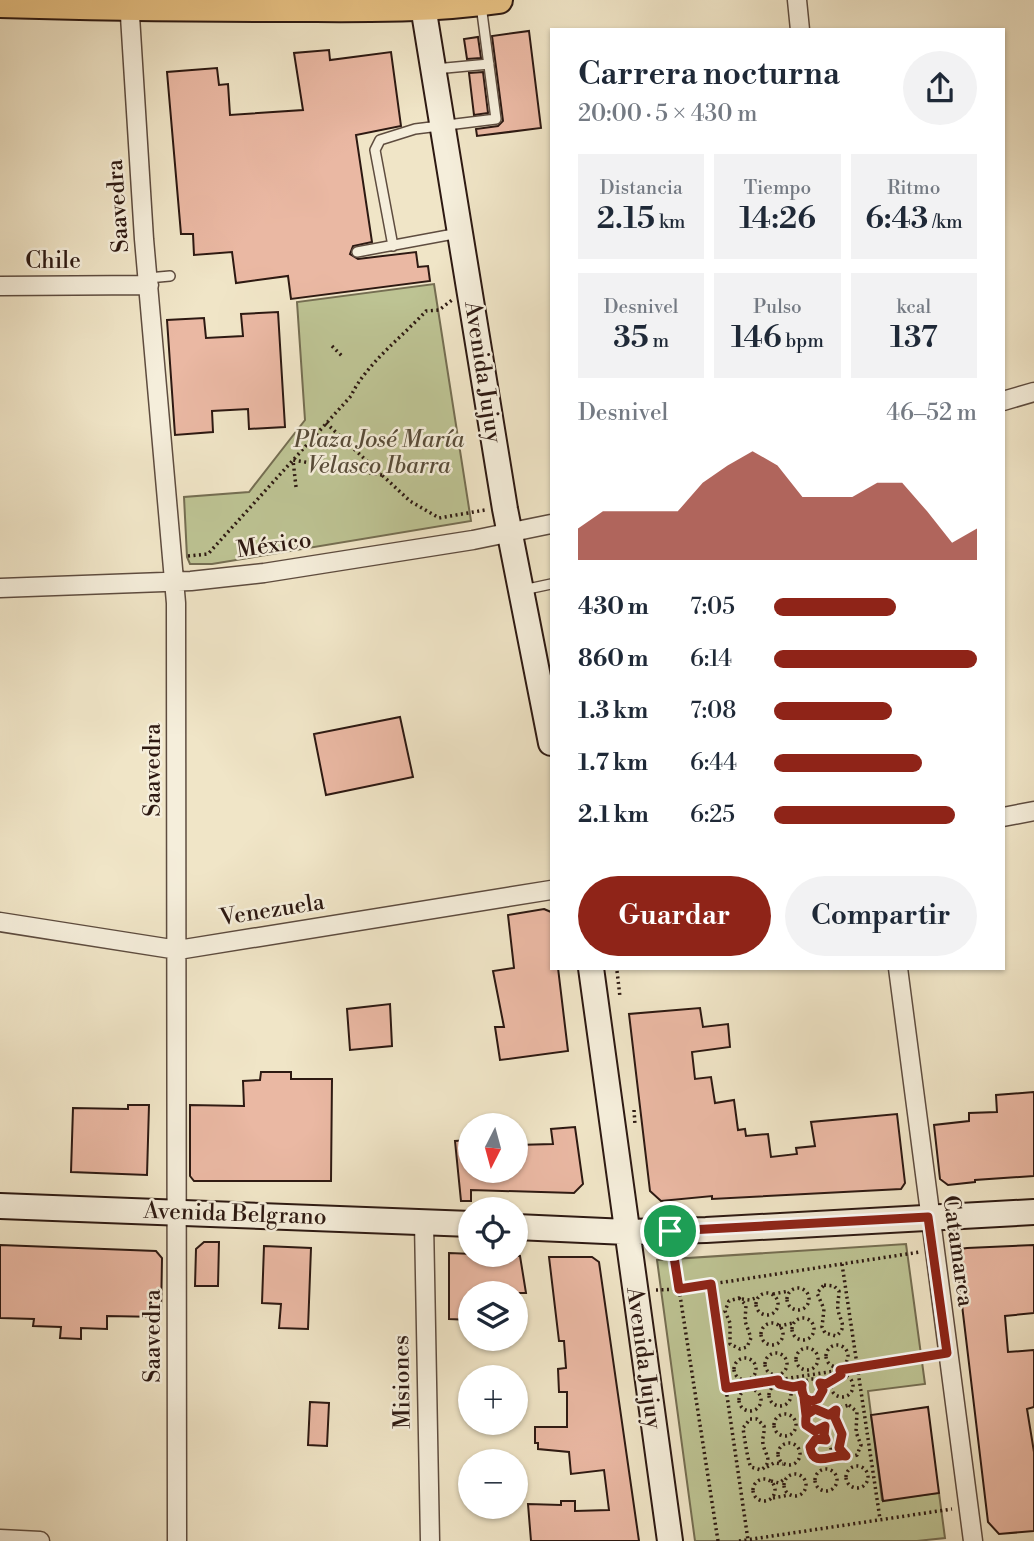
<!DOCTYPE html>
<html lang="es">
<head>
<meta charset="utf-8">
<style>
  body { margin:0; font-family:"Libre Bodoni",serif; background:#f2f2f3; color:#1f2937; height:100vh; display:flex; flex-direction:column; font-size:26px; white-space:nowrap }
  * { box-sizing:border-box; margin:0 }
  p { font-size:23px; color:#747a83 }
  .icon { flex:none; width:38px; height:38px; fill:none; stroke:currentColor; stroke-width:2; stroke-linecap:round; stroke-linejoin:round }
  .map { position:relative; flex:1; overflow:hidden }
  .details { position:absolute; left:550px; top:28px; width:455px; height:942px; display:flex; flex-direction:column; background:#fff; border-radius:0px; box-shadow:0 2px 5px #0004 }
  .details>* { flex:none }
  .needle { width:46px; rotate:186deg }
  .fabs { position:absolute; left:458px; top:1113px; display:grid; gap:14px }
  .fabs a { display:grid; place-items:center; width:70px; height:70px; border-radius:50%; background:#fff; box-shadow:0 2px 5px #0004; font-size:35px }
  .pin { position:absolute; display:grid; place-items:center; width:60px; height:60px; color:#fff; margin:-30px; border:4px solid #fff; border-radius:50%; box-shadow:0 2px 7px #0007 }
  .round { display:grid; place-items:center; flex:none; width:74px; height:74px; border-radius:37px; background:#f2f2f3 }
  .headline { display:flex; align-items:center; justify-content:space-between; height:119px; padding:0 28px }
  h1 { font-size:32px; font-weight:600; line-height:52px }
  .metrics { display:grid; grid-template-columns:repeat(3,1fr); gap:10px; height:119px; padding:7px 28px }
  .metrics div { display:grid; align-content:center; border-radius:0px; background:#f2f2f3; text-align:center }
  .metrics b { font-size:30px; font-weight:600 }
  .metrics small { font-size:19px; font-weight:400 }
  .metrics p { font-size:19px }
  .chart { height:196px; padding:14px 28px }
  .chart p { display:flex; justify-content:space-between }
  .chart svg { width:100%; height:126px; margin-top:7px; fill:#8f2418; opacity:.7 }
  .primary-button { display:flex; gap:14px; margin-top:auto; padding:14px 28px }
  .primary-button a { flex:1; height:80px; border-radius:42px; background:#8f2418; color:#fff; font-size:28px; font-weight:600; line-height:80px; text-align:center }
  .primary-button a+a { background:#f2f2f3; color:#1f2937 }
  ul { padding:0 28px; list-style:none; font-size:23px }
  li { display:grid; grid-template-columns:112px 84px 1fr; align-items:center; height:52px }
  li i { height:18px; border-radius:9px; background:#8f2418 }
  .map>svg:first-child { display:block }
  .green { fill:#bdc393; stroke:#756e52; stroke-width:2 }
  .building { fill:#eab8a3; stroke:#2d1912; stroke-width:2 }
  .lines { fill:none; stroke-linecap:round; stroke-linejoin:round }
  .lane-casing { stroke:#5e4c3f; stroke-width:12 }
  .street-casing { stroke:#5e4c3f; stroke-width:21 }
  .secondary-casing { stroke:#2d1912; stroke-width:28 }
  .primary-casing { stroke:#2d1912; stroke-width:30 }
  .path { stroke:#2d1912; stroke-width:3.5; stroke-dasharray:2 3.5; stroke-linecap:butt }
  .lane { stroke:#f5eedb; stroke-width:9 }
  .street { stroke:#f5eedb; stroke-width:18 }
  .secondary { stroke:#f5eedb; stroke-width:24 }
  .primary { stroke:#e8c284; stroke-width:26 }
  .route-casing { stroke:#fff; stroke-width:14 }
  .route { stroke:#8f2418; stroke-width:9 }
  .labels { text-anchor:middle; dominant-baseline:central; stroke-width:5; stroke-linejoin:round; paint-order:stroke }
  .street-label { font-size:23px; fill:#2d1912; stroke:#f5eedb }
  .park-label { font-size:23px; font-style:italic; fill:#584c39; stroke:#f5eedb }
</style>
</head>
<body>
<div class="map">
<svg width="1034" height="1541" viewBox="0 0 1034 1541">
  <rect width="100%" height="100%" fill="#f0e5c7"/>
  <filter id="stains"><feTurbulence type="fractalNoise" baseFrequency=".00286" numOctaves="4"/><feColorMatrix values="0 0 0 0 .2 0 0 0 0 .09 0 0 0 0 .02 0 0 0 .5 -.17"/></filter>
  <radialGradient id="worn" r=".72"><stop offset=".6" stop-color="#630" stop-opacity="0"/><stop offset="1" stop-color="#630" stop-opacity=".3"/></radialGradient>
  <!-- green -->
  <path class="green" d="M 434,284 L 471,521 L 212,564 L 190,564 L 187,557 L 184,497 L 249,492 L 305,420 L 297,302 Z
    M 906,1244 L 925,1384 L 868,1391 L 882,1500 L 939,1493 L 945,1538 L 917,1541 L 695,1541 L 657,1260 Z"/>
  <!-- building -->
  <path class="building" d="M 529,31 L 541,128 L 477,136 L 476,129 L 498,126 L 503,121 L 492,36 Z
    M 478,37 L 481,58 L 467,59 L 464,39 Z
    M 329,50 L 330,60 L 391,52 L 401,126 L 356,135 L 372,242 L 353,246 L 350,254 L 358,259 L 416,252 L 418,267 L 428,266 L 430,281 L 291,299 L 288,276 L 236,283 L 232,252 L 194,255 L 193,234 L 181,234 L 167,72 L 217,68 L 219,85 L 228,84 L 230,115 L 303,110 L 294,53 Z
    M 483,72 L 488,113 L 474,115 L 469,73 Z
    M 278,312 L 285,427 L 249,429 L 248,409 L 212,411 L 213,432 L 175,435 L 167,320 L 204,318 L 206,338 L 243,336 L 241,314 Z
    M 400,717 L 413,777 L 326,795 L 314,734 Z
    M 544,909 L 551,912 L 551,968 L 558,968 L 568,1051 L 500,1060 L 495,1027 L 504,1027 L 493,971 L 514,968 L 508,915 Z
    M 390,1004 L 392,1046 L 350,1050 L 347,1009 Z
    M 700,1008 L 703,1027 L 728,1024 L 730,1047 L 692,1052 L 695,1079 L 711,1077 L 715,1103 L 734,1100 L 738,1130 L 745,1129 L 746,1136 L 768,1134 L 771,1157 L 797,1154 L 796,1148 L 815,1146 L 811,1122 L 897,1114 L 905,1183 L 901,1189 L 712,1199 L 712,1196 L 661,1201 L 650,1191 L 629,1014 Z
    M 261,1072 L 291,1072 L 291,1079 L 332,1079 L 331,1181 L 194,1181 L 190,1176 L 190,1105 L 244,1106 L 243,1081 L 260,1080 Z
    M 1034,1092 L 1034,1176 L 975,1180 L 975,1182 L 948,1185 L 940,1179 L 934,1125 L 969,1121 L 969,1113 L 997,1112 L 996,1095 Z
    M 128,1105 L 149,1105 L 147,1175 L 71,1172 L 73,1108 L 128,1109 Z
    M 575,1127 L 583,1184 L 574,1193 L 471,1190 L 471,1201 L 461,1201 L 455,1141 L 471,1140 L 471,1171 L 516,1171 L 516,1145 L 553,1144 L 551,1129 Z
    M 204,1242 L 219,1242 L 218,1286 L 195,1286 L 196,1249 Z
    M 0,1245 L 156,1251 L 162,1258 L 161,1317 L 107,1316 L 107,1329 L 81,1328 L 81,1339 L 60,1338 L 61,1327 L 33,1326 L 34,1319 L 0,1318 Z
    M 1034,1245 L 1034,1313 L 1005,1316 L 1008,1352 L 1034,1350 L 1034,1407 L 1027,1409 L 1034,1452 L 1034,1531 L 999,1534 L 988,1522 L 956,1255 L 960,1249 L 967,1248 Z
    M 264,1246 L 311,1248 L 308,1329 L 279,1328 L 281,1304 L 262,1303 Z
    M 449,1253 L 520,1256 L 526,1293 L 471,1293 L 471,1320 L 449,1319 Z
    M 549,1257 L 592,1257 L 599,1262 L 639,1541 L 531,1541 L 528,1504 L 561,1505 L 561,1501 L 575,1501 L 575,1511 L 609,1510 L 604,1470 L 571,1474 L 569,1452 L 538,1449 L 538,1443 L 535,1443 L 535,1427 L 567,1427 L 567,1392 L 559,1392 L 558,1369 L 566,1368 L 564,1341 L 559,1341 Z
    M 310,1402 L 329,1403 L 327,1446 L 308,1445 Z
    M 928,1407 L 939,1493 L 883,1501 L 871,1415 Z"/>
  <g class="lines">
    <defs>
      <path id="lane" d="M 435,69 L 489,64
        M 393,246 L 375,150 L 380,140 L 415,129 L 496,119 L 481,5
        M 357,252 L 459,233
        M 148,278 L 170,276
        M 523,590 L 551,584"/>
      <path id="street" d="M 129,0 L 144,239 L 176,603 L 177,1541
        M 797,0 L 800,30
        M 0,286 L 149,285
        M 1003,401 L 1034,392
        M 0,588 L 191,581 L 264,573 L 473,540 L 551,524
        M 1003,817 L 1034,811
        M 0,922 L 178,950 L 551,890
        M 898,968 L 973,1541
        M 424,1222 L 430,1541
        M 0,1539 L 40,1541"/>
      <path id="secondary" d="M 422,0 L 505,509 L 551,743
        M 591,968 L 670,1541
        M 0,1206 L 471,1224
        M 516,1227 L 627,1232 L 706,1230 L 1034,1212"/>
      <path id="primary" d="M 0,4 C 96,7 191,8 287,8 C 357,8 429,10 499,0"/>
    </defs>
    <!-- lane casing -->
    <use href="#lane" class="lane-casing"/>
    <!-- street casing -->
    <use href="#street" class="street-casing"/>
    <!-- secondary casing -->
    <use href="#secondary" class="secondary-casing"/>
    <!-- primary casing -->
    <use href="#primary" class="primary-casing"/>
    <!-- path -->
    <path class="path" d="M 332,346 L 343,357
      M 326,423 L 410,501 L 439,518 L 485,510
      M 296,487 L 293,460 L 382,475
      M 188,556 L 208,554 L 351,396 C 365,365 403,336 426,311 L 439,310 L 452,300
      M 617,971 L 620,997
      M 634,1110 L 635,1125
      M 842,1264 L 880,1519
      M 824,1285 L 834,1286 L 839,1291 C 839,1298 837,1303 838,1310 C 840,1321 848,1327 836,1336 L 825,1333 L 822,1327 L 824,1309 L 817,1293 Z
      M 711,1286 L 748,1540
      M787 1299a11 11 0 1 1 22 0a11 11 0 1 1-22 0Z
      M 656,1290 L 679,1289 L 673,1251
      M756 1304a11 11 0 1 1 22 0a11 11 0 1 1-22 0Z
      M 773,1294 L 789,1291
      M 739,1298 L 746,1305 L 745,1321 L 751,1338 L 747,1347 L 740,1349 L 730,1344 L 730,1323 L 725,1311 L 729,1301 Z
      M 742,1299 L 750,1300 L 758,1297
      M792 1329a11 11 0 1 1 22 0a11 11 0 1 1-22 0Z
      M761 1334a11 11 0 1 1 22 0a11 11 0 1 1-22 0Z
      M 779,1326 L 793,1323
      M826 1356a11 11 0 1 1 22 0a11 11 0 1 1-22 0Z
      M796 1359a11 11 0 1 1 22 0a11 11 0 1 1-22 0Z
      M765 1364a11 11 0 1 1 22 0a11 11 0 1 1-22 0Z
      M734 1369a11 11 0 1 1 22 0a11 11 0 1 1-22 0Z
      M831 1386a11 11 0 1 1 22 0a11 11 0 1 1-22 0Z
      M801 1390a11 11 0 1 1 22 0a11 11 0 1 1-22 0Z
      M769 1395a11 11 0 1 1 22 0a11 11 0 1 1-22 0Z
      M 788,1387 L 802,1385
      M 726,1388 L 931,1356
      M739 1400a11 11 0 1 1 22 0a11 11 0 1 1-22 0Z
      M 849,1405 L 857,1412 L 856,1432 L 861,1445 L 857,1455 C 849,1458 842,1456 839,1448 L 842,1434 L 835,1418 L 839,1408 Z
      M805 1420a11 11 0 1 1 22 0a11 11 0 1 1-22 0Z
      M774 1425a11 11 0 1 1 22 0a11 11 0 1 1-22 0Z
      M 750,1419 L 757,1419 L 764,1426 C 765,1432 762,1437 763,1444 C 765,1455 774,1461 761,1470 L 751,1467 C 748,1463 744,1435 743,1428 Z
      M809 1449a11 11 0 1 1 22 0a11 11 0 1 1-22 0Z
      M778 1454a11 11 0 1 1 22 0a11 11 0 1 1-22 0Z
      M 828,1458 L 844,1455
      M846 1477a11 11 0 1 1 22 0a11 11 0 1 1-22 0Z
      M 767,1467 L 774,1463 L 783,1464
      M815 1480a11 11 0 1 1 22 0a11 11 0 1 1-22 0Z
      M784 1485a11 11 0 1 1 22 0a11 11 0 1 1-22 0Z
      M753 1490a11 11 0 1 1 22 0a11 11 0 1 1-22 0Z
      M 771,1481 L 779,1483 L 786,1478
      M 773,1498 L 789,1495
      M 718,1541 L 679,1289 L 920,1252
      M 739,1541 L 952,1509"/>
    <!-- lane -->
    <use href="#lane" class="lane"/>
    <!-- street -->
    <use href="#street" class="street"/>
    <!-- secondary -->
    <use href="#secondary" class="secondary"/>
    <!-- primary -->
    <use href="#primary" class="primary"/>
  </g>
  <g class="lines">
    <defs>
      <path id="route" d="M 670,1231 L 679,1289 L 711,1284 L 726,1388 L 778,1380 L 779,1384 L 793,1387 L 802,1385 C 800,1395 807,1398 807,1407 C 807,1414 805,1418 806,1425 L 815,1431 L 825,1426 L 824,1435 L 826,1440 L 816,1439 L 810,1447 C 813,1469 832,1453 846,1456 L 839,1448 L 842,1434 L 835,1418 L 836,1410 L 829,1415 L 815,1409 L 806,1415 L 804,1398 L 811,1401 L 818,1399 L 823,1390 L 820,1383 L 826,1384 L 841,1375 L 840,1370 L 947,1353 L 928,1217 L 670,1231"/>
    </defs>
    <!-- route casing -->
    <use href="#route" class="route-casing"/>
    <!-- route -->
    <use href="#route" class="route"/>
  </g>
  <g class="labels">
    <!-- street labels -->
    <g class="street-label">
      <text transform="translate(118 206) rotate(-94)">Saavedra</text>
      <text x="53" y="261">Chile</text>
      <text transform="translate(483 372) rotate(81)">Avenida Jujuy</text>
      <text transform="translate(274 545) rotate(-8)">México</text>
      <text transform="translate(153 770) rotate(-90)">Saavedra</text>
      <text transform="translate(272 910) rotate(-9)">Venezuela</text>
      <text transform="translate(235 1214) rotate(2)">Avenida Belgrano</text>
      <text transform="translate(958 1251) rotate(82)">Catamarca</text>
      <text transform="translate(153 1336) rotate(-90)">Saavedra</text>
      <text transform="translate(644 1358) rotate(82)">Avenida Jujuy</text>
      <text transform="translate(402 1382) rotate(-91)">Misiones</text>
    </g>
    <!-- park labels -->
    <g class="park-label">
      <text x="379" y="440">Plaza José María<tspan x="379" dy="26">Velasco Ibarra</tspan></text>
    </g>
  </g>
  <rect width="100%" height="100%" filter="url(#stains)"/>
  <rect width="100%" height="100%" fill="url(#worn)"/>
</svg>
<div class="fabs">
<a><svg class="needle" viewBox="-14 -14 28 28"><path d="M0-13l5 13h-10z" fill="#e53935"/><path d="M0 13l5-13h-10z" fill="#747a83"/></svg></a>
<a><svg class="icon" aria-label="locate" viewBox="0 0 24 24"><circle cx="12" cy="12" r="6"/><path d="M12 2v4M12 18v4M2 12h4M18 12h4"/></svg></a>
<a><svg class="icon" aria-label="layers" viewBox="0 0 24 24"><path d="M12 4l9 5-9 5-9-5zM3 14l9 5 9-5"/></svg></a>
<a>+</a>
<a>−</a>
</div>
<div class="pin" style="left:670px;top:1231px;background:#1e9e55"><svg class="icon" aria-label="arrive" viewBox="0 0 24 24"><path d="M6 21V4h12l-3 4 3 4H6"/></svg></div>
<section class="details">
<div class="headline"><div><h1>Carrera nocturna</h1><p>20:00 · 5 × 430 m</p></div><a class="round"><svg class="icon" aria-label="share" viewBox="0 0 24 24"><path d="M12 15V3M7 8l5-5 5 5M5 13v7h14v-7"/></svg></a></div>
<div class="metrics">
<div><p>Distancia</p><b>2.15<small> km</small></b></div>
<div><p>Tiempo</p><b>14:26</b></div>
<div><p>Ritmo</p><b>6:43<small> /km</small></b></div>
</div>
<div class="metrics">
<div><p>Desnivel</p><b>35<small> m</small></b></div>
<div><p>Pulso</p><b>146<small> bpm</small></b></div>
<div><p>kcal</p><b>137</b></div>
</div>
<div class="chart"><p><span>Desnivel</span>46–52 m</p>
<svg viewBox="0 0 160 44" preserveAspectRatio="none"><path d="M0 44V33L10 27L20 27L30 27L40 27L50 17L60 11L70 6L80 11L90 22L100 22L110 22L120 17L130 17L140 27L150 38L160 33V44z"/></svg>
</div>
<ul>
<li><b>430 m</b>7:05<i style="width:60%"></i></li>
<li><b>860 m</b>6:14<i style="width:100%"></i></li>
<li><b>1.3 km</b>7:08<i style="width:58%"></i></li>
<li><b>1.7 km</b>6:44<i style="width:73%"></i></li>
<li><b>2.1 km</b>6:25<i style="width:89%"></i></li>
</ul>
<div class="primary-button"><a>Guardar</a><a>Compartir</a></div>
</section>
</div>
</body>
</html>
